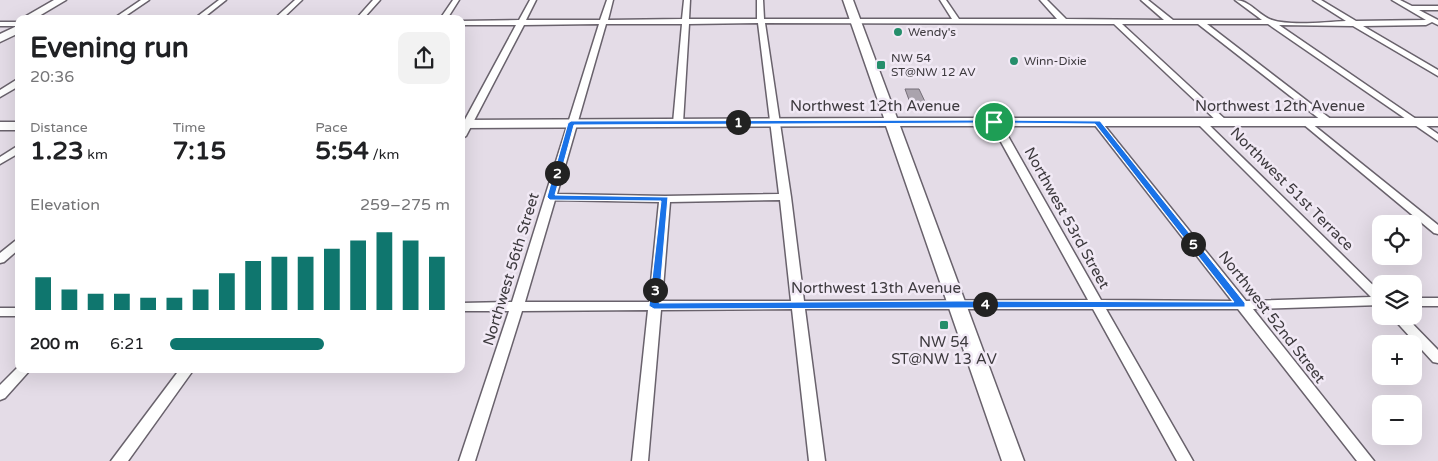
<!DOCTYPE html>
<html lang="en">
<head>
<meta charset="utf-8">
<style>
  body { margin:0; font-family:"Varela Round",sans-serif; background:#f2f2f2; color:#202124; height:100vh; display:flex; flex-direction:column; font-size:19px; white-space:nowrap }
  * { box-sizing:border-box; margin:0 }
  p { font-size:16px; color:#757577 }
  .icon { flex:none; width:28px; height:28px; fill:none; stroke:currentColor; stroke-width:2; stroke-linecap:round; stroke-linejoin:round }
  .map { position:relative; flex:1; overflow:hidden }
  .sheet { position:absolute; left:15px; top:15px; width:450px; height:358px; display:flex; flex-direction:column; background:#fff; border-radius:10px; box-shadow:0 5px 20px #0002 }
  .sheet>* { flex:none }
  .buttons { position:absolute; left:1372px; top:215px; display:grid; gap:10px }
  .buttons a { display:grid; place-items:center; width:50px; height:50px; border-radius:10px; background:#fff; box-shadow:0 5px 20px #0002; font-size:25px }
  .pin { position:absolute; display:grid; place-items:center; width:42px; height:42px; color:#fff; margin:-21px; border:2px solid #fff; border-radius:50%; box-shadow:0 1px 5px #0007 }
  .km { position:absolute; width:25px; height:25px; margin:-12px; border-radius:50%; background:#222; color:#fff; font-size:14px; line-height:25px; text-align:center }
  .round { display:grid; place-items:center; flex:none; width:52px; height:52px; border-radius:10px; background:#f2f2f2 }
  .headline { display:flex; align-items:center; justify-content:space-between; height:85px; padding:0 15px }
  h1 { font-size:28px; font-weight:700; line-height:38px }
  .stats { display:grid; grid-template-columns:repeat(3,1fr); gap:8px; height:85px; padding:5px 15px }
  .stats div { display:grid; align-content:center }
  .stats b { font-size:25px; font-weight:700 }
  .stats small { font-size:14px; font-weight:400 }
  .stats p { font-size:14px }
  .chart { height:140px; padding:10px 15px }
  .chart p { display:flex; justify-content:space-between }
  .chart svg { width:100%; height:90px; margin-top:5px; stroke:#0f766e; stroke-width:6 }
  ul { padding:0 15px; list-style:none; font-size:16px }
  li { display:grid; grid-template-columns:80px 60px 1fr; align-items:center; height:38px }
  li i { height:12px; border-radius:6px; background:#0f766e }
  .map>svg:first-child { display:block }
  .building { fill:#aaa3ad; stroke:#756f78 }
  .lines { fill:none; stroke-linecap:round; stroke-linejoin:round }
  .minor-casing { stroke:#69626c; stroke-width:3 }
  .secondary-casing { stroke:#69626c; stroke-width:3 }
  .minor { fill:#fff; fill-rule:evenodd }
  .secondary { fill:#fff; fill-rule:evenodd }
  .route { fill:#1a73e8; stroke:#fff; fill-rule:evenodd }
  .poi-dot { fill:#258e6b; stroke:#f1e9f5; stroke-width:2 }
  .labels { text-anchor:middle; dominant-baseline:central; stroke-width:5; stroke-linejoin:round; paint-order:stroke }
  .far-poi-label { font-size:12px; fill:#3d3a3e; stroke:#f1e9f5; text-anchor:start }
  .street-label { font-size:15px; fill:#3d3a3e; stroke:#f1e9f5 }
  .poi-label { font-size:15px; fill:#3d3a3e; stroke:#f1e9f5 }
</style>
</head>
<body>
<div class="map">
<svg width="1438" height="461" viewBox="0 0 1438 461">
  <rect width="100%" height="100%" fill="#e4dce7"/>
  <!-- building -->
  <path class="building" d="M 905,89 L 919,89 L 928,108 L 912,108 Z"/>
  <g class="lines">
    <defs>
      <path id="minor" d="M 141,0 L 149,0 L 121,19 L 113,19 Z
        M 219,0 L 226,0 L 202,19 L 194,19 Z
        M 295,0 L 302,0 L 282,19 L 274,19 Z
        M 373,0 L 380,0 L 363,19 L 356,19 Z
        M 453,0 L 459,0 L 447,19 L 440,19 Z
        M 530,0 L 536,0 L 526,20 L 600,20 L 607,0 L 613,0 L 608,20 L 682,19 L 684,0 L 690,0 L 689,19 L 757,19 L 757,0 L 763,0 L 764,19 L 952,19 L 940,0 L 946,0 L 959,19 L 1057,19 L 1040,0 L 1047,0 L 1066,19 L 1164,20 L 1141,0 L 1148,0 L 1173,20 L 1262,20 L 1235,0 C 1250,0 1258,15 1272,20 C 1289,26 1327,22 1346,21 L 1313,0 L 1321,0 L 1356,21 L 1426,20 L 1392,0 L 1400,0 L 1412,6 L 1438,6 L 1438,10 L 1419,10 L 1438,20 L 1438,25 L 1432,22 L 1426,25 L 1363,26 L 1438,70 L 1438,76 L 1353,26 L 1279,25 L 1438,134 L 1438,141 L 1268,24 L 1207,24 L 1332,120 L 1332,124 L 1326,124 L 1198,24 L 1122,24 L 1226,120 L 1226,124 L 1220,124 L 1114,24 L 765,23 L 791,197 L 804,301 L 1088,300 L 990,122 L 995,119 L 1000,122 L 1101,300 L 1232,301 L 1094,124 L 1092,122 L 1097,119 L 1100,120 L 1246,301 L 1371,297 L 1196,122 L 1201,119 L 1204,120 L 1381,293 L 1381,305 L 1253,309 L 1374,461 L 1357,461 L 1238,309 L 1106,309 L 1193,461 L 1177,461 L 1093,309 L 805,309 L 825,461 L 809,461 L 792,309 L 661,310 L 648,461 L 632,461 L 648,310 L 522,311 L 475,461 L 459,461 L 509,311 L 461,311 L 461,303 L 512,302 L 599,24 L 524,25 L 466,136 L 461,139 L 461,127 L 516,25 L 461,25 L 461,21 L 519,20 ZM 758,23 L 779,194 L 665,196 L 557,194 L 606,24 L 682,24 L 673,123 L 678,126 L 683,123 L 689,24 ZM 555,200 L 659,202 L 649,302 L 525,302 ZM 780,200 L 791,301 L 662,301 L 670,202 Z
        M 0,22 L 19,22 L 19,26 L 0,26 Z
        M 16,80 L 19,80 L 19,86 L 0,97 L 0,90 Z
        M 1306,119 L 1438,225 L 1438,234 L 1434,233 L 1303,124 L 1303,120 Z
        M 19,145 L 19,153 L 0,164 L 0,157 Z
        M 19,240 L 19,249 L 4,262 L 0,263 L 0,253 L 15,241 Z
        M 1414,298 L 1438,298 L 1438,306 L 1414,306 Z
        M 0,308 L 19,308 L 19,316 L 0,316 Z
        M 1391,316 L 1405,316 L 1438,350 L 1438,363 L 1433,362 Z
        M 19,366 L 19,369 L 31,369 L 5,398 L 0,400 L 0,385 Z
        M 180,369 L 194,369 L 128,461 L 111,461 Z"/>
      <path id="secondary" d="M 54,0 L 66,0 L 34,19 L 21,19 Z
        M 843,0 L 853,0 L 897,118 L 1438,118 L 1438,126 L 900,126 L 1024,461 L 1002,461 L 886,126 L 461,128 L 461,120 L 884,118 Z
        M 19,25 L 19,33 L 0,42 L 0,34 Z
        M 0,122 L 19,122 L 19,130 L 0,130 Z"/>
    </defs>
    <!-- minor casing -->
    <use href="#minor" class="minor-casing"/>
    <!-- secondary casing -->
    <use href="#secondary" class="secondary-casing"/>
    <!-- minor -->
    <use href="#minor" class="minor"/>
    <!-- secondary -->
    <use href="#secondary" class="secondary"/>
  </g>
  <!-- route -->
  <path class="route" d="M 994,120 L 1100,121 L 1245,303 L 1245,307 L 654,309 L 649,306 L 661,201 L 550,200 L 547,197 L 568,123 L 571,121 ZM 994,123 L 1095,124 L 1234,302 L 957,301 L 659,303 L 668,197 L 555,195 L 574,125 Z"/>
  <!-- markers -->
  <g class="poi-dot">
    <circle cx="898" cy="32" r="5"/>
    <circle cx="1014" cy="61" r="5"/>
    <rect x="876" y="60" width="10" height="10" rx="2.5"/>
    <rect x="939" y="320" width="10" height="10" rx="2.5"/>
  </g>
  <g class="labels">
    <!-- far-poi labels -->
    <g class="far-poi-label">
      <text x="908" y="32">Wendy's</text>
      <text x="891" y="58">NW 54<tspan x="891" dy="14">ST@NW 12 AV</tspan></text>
      <text x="1024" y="61">Winn-Dixie</text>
    </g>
    <!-- street labels -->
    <g class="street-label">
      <text x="875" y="106">Northwest 12th Avenue</text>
      <text x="1280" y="106">Northwest 12th Avenue</text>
      <text transform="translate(1292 189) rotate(45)">Northwest 51st Terrace</text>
      <text transform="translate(1067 218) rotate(61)">Northwest 53rd Street</text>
      <text transform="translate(511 269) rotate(-73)">Northwest 56th Street</text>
      <text x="876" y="288">Northwest 13th Avenue</text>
      <text transform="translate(1272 317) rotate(52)">Northwest 52nd Street</text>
    </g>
    <!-- poi labels -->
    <g class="poi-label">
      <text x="944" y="342">NW 54<tspan x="944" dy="17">ST@NW 13 AV</tspan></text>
    </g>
  </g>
</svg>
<div class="buttons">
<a><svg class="icon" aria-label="locate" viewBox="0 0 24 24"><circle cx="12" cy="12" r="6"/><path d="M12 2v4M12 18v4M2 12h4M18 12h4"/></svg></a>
<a><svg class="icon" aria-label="layers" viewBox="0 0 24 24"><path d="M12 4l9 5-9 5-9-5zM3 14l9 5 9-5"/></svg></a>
<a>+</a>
<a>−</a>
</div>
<div class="pin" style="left:994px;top:122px;background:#1e9e55"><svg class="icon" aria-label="arrive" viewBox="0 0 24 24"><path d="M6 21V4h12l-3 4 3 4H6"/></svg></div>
<b class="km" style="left:738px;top:122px">1</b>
<b class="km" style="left:557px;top:173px">2</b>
<b class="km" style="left:655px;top:290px">3</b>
<b class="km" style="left:985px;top:304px">4</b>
<b class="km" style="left:1193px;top:244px">5</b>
<section class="sheet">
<div class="headline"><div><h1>Evening run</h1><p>20:36</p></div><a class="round"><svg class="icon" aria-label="share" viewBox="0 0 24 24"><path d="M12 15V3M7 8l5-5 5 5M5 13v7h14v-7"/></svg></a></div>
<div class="stats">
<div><p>Distance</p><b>1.23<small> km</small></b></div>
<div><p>Time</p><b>7:15</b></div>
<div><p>Pace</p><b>5:54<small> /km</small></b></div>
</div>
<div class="chart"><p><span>Elevation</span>259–275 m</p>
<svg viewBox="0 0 160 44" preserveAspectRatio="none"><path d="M5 44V28M15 44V34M25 44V36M35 44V36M45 44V38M55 44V38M65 44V34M75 44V26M85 44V20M95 44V18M105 44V18M115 44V14M125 44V10M135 44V6M145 44V10M155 44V18"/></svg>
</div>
<ul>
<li><b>200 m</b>6:21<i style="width:55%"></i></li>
</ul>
</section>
</div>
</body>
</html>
